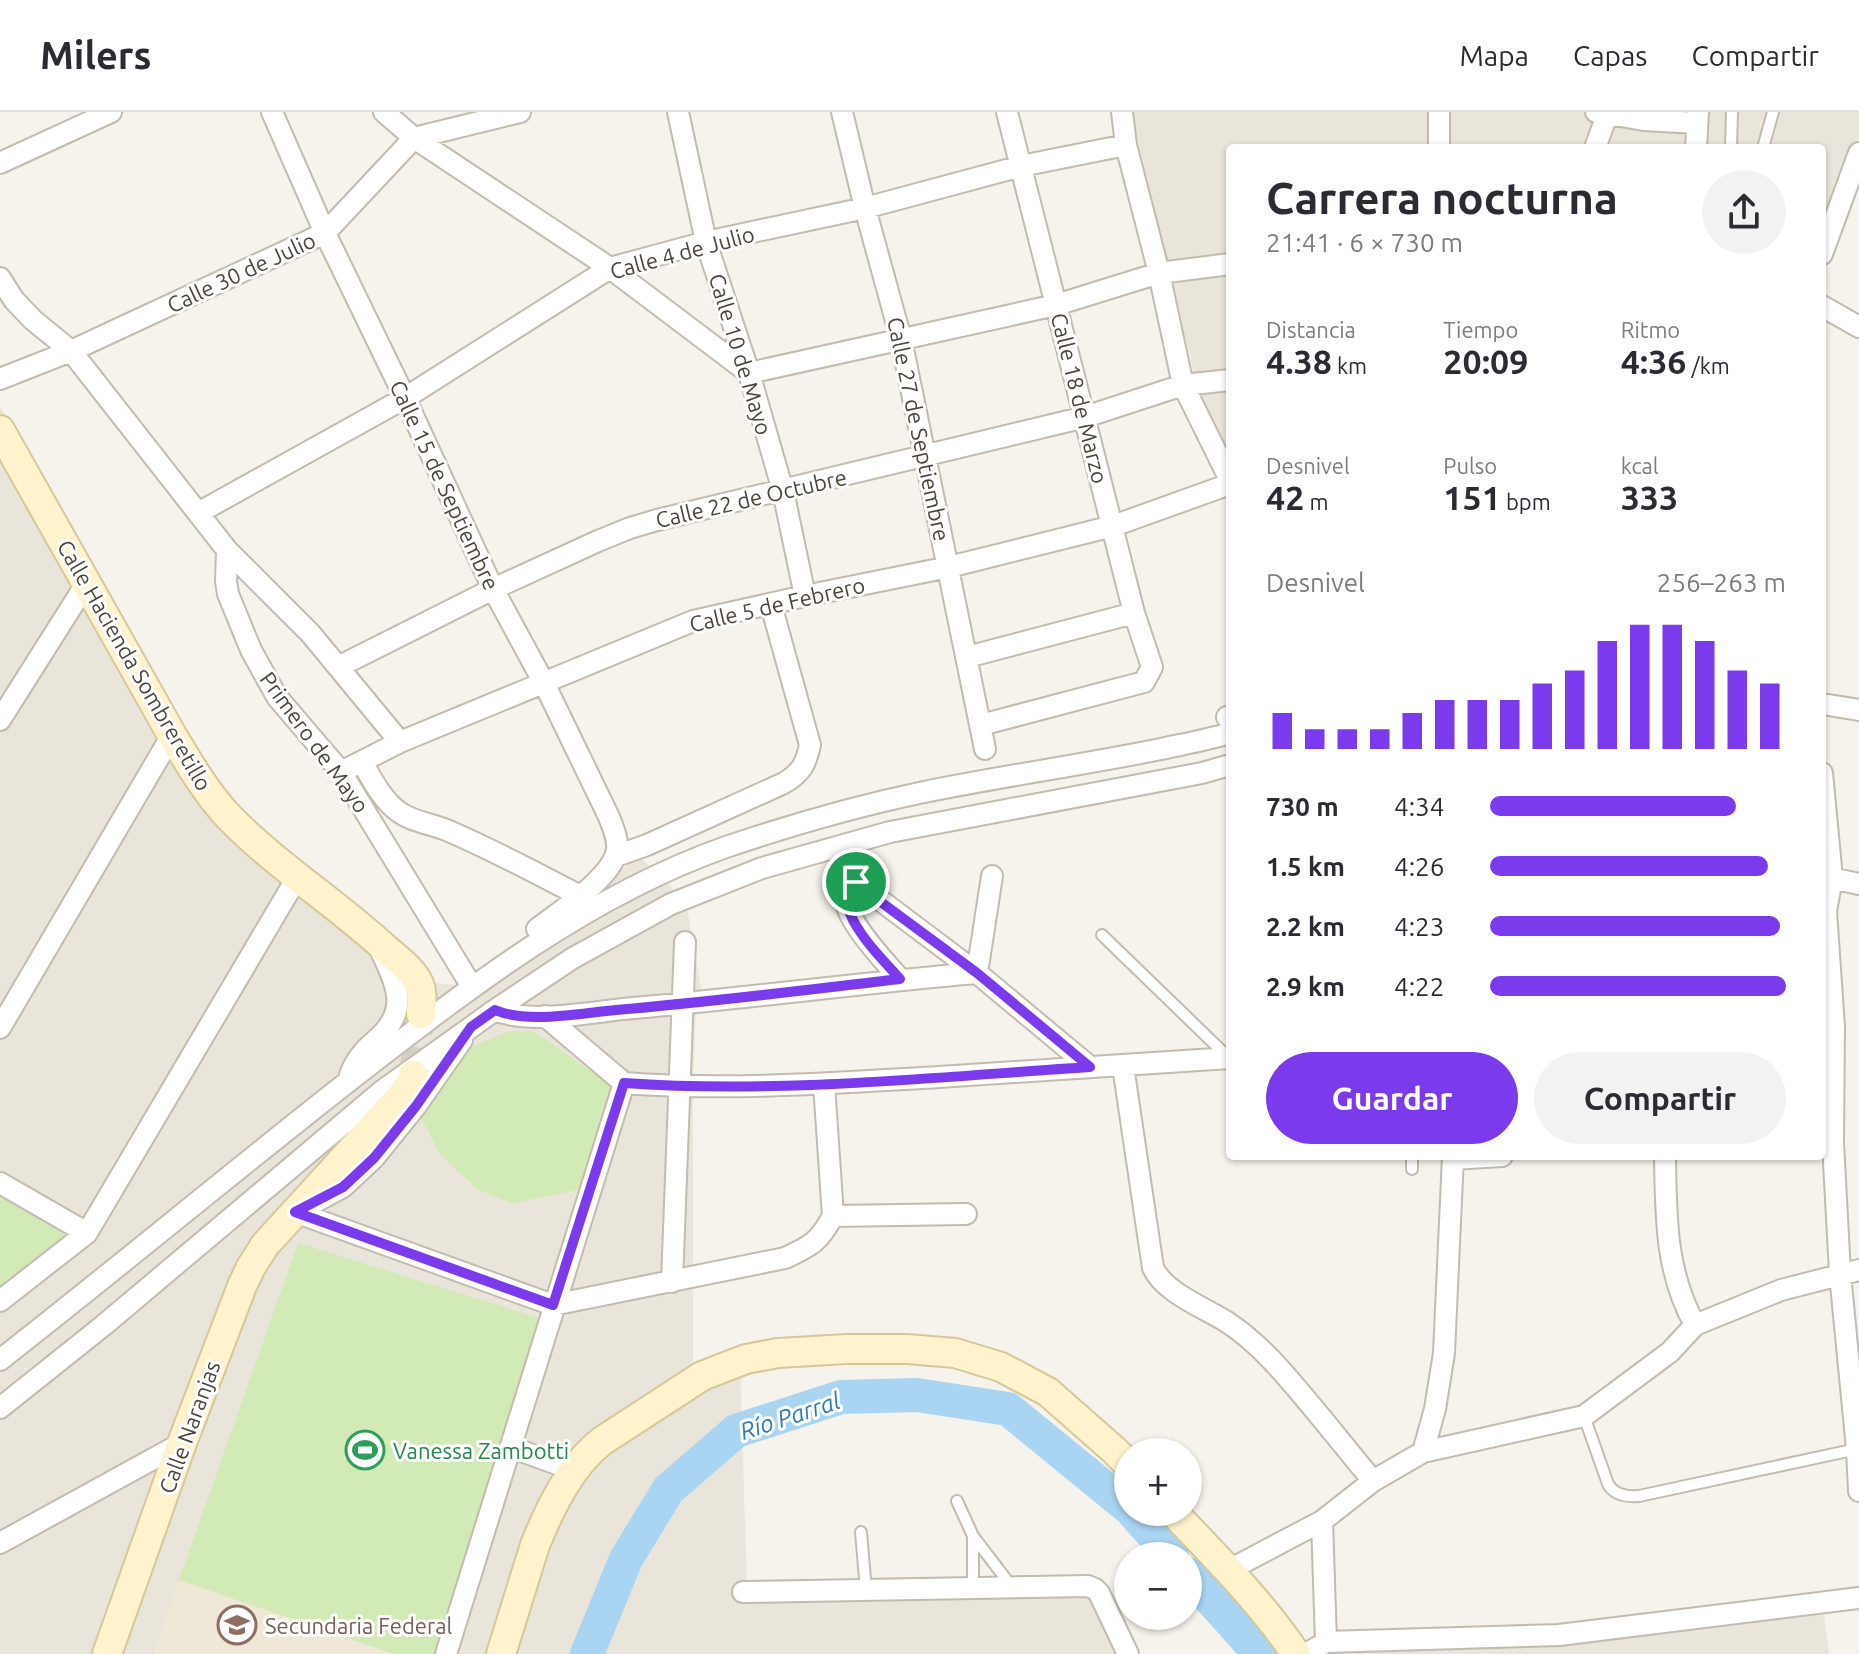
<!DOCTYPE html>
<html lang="es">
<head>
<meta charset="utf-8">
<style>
  body { margin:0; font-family:Ubuntu,sans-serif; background:#f2f2f3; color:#2b2b33; height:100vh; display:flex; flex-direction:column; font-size:30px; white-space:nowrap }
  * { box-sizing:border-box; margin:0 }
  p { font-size:26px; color:#7c7c81 }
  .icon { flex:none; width:44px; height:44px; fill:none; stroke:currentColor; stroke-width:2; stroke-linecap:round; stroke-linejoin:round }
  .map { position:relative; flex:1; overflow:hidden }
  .panel { position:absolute; left:1226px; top:32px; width:600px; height:1016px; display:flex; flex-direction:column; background:#fff; border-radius:8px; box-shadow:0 2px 6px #0004 }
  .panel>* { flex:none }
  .buttons { position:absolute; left:1114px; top:1326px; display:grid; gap:16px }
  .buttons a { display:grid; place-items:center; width:88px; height:88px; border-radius:50%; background:#fff; box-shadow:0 2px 6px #0004; font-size:40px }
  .pin { position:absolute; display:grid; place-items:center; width:68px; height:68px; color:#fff; margin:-34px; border:4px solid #fff; border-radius:50%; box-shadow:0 2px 8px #0007 }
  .round { display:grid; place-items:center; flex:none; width:84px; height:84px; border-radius:42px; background:#f2f2f3 }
  .head { display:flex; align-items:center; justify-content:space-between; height:136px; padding:0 40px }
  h1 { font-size:44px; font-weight:600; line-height:60px }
  .metrics { display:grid; grid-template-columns:repeat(3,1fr); gap:12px; height:136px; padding:8px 40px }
  .metrics div { display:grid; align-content:center }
  .metrics b { font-size:34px; font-weight:600 }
  .metrics small { font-size:22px; font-weight:400 }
  .metrics p { font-size:22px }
  .chart { height:224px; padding:16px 40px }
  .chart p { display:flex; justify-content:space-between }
  .chart svg { width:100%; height:144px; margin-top:8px; stroke:#7c3aed; stroke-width:6 }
  .cta { display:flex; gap:16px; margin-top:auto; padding:16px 40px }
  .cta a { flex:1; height:92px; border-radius:48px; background:#7c3aed; color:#fff; font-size:32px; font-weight:600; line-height:92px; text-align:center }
  .cta a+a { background:#f2f2f3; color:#2b2b33 }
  ul { padding:0 40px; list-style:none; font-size:26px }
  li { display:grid; grid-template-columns:128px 96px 1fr; align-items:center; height:60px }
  li i { height:20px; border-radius:10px; background:#7c3aed }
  header { display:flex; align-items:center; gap:48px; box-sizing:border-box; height:112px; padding:0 40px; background:#fff; border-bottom:2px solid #e1e1e2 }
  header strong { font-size:38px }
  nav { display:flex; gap:44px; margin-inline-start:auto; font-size:28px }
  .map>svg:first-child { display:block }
  .residential { fill:#eae5da }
  .education { fill:#efe8d6 }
  .green { fill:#d2eab5 }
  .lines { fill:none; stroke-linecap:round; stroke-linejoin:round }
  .river { stroke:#a9d4f2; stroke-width:34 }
  .secondary-tunnel { stroke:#d4d0c8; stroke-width:28; stroke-dasharray:28 14; stroke-linecap:butt }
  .lane-casing { stroke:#c2bbae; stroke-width:14 }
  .street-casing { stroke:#c2bbae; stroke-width:24 }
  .secondary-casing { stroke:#d6c79b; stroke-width:32 }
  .lane { stroke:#fff; stroke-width:10 }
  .street { stroke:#fff; stroke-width:20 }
  .secondary { stroke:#fff3cd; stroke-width:28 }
  .route-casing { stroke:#fff; stroke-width:16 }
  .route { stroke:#7c3aed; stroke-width:10 }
  .labels { text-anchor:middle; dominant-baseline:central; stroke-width:6; stroke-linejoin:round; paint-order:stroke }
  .street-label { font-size:22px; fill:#4b4439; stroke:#fff }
  .leisure-label { font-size:22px; fill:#27864d; stroke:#fff; text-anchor:start }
  .education-label { font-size:22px; fill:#785e54; stroke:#fff; text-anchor:start }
  .water-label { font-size:24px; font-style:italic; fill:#2e7ab2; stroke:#fff }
</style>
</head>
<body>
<header>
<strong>Milers</strong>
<nav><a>Mapa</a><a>Capas</a><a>Compartir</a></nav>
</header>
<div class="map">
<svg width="1859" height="1542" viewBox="0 0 1859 1542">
  <rect width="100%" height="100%" fill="#f6f3ec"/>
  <!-- residential -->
  <path class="residential" d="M 1131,0 L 1859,0 L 1859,64 L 1822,154 L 1822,36 L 1230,36 L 1230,341 L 1199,282 Z
    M 0,294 L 227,695 L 373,816 L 435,871 L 471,874 L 587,790 L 638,743 L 686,790 L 702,882 L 696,892 L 693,977 L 693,1264 L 740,1245 L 747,1479 L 1100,1477 L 1137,1542 L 0,1542 Z
    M 1823,1496 L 1829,1542 L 1319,1542 L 1335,1534 Z"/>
  <!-- education -->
  <path class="education" d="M 179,1468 L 188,1472 L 394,1542 L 153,1542 Z"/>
  <!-- green -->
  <path class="green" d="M 509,919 L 533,919 L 614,975 L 578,1078 L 513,1091 L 478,1078 L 440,1042 L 417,998 L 445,946 Z
    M 0,1084 L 69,1125 L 0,1181 Z
    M 298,1131 L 546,1208 L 439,1542 L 394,1542 L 179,1468 Z"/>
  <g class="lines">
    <!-- river -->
    <path class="river" d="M 1133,1400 L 1172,1444
      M 1188,1462 L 1260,1542
      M 587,1542 L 626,1447 L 668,1378 L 736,1319 L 841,1285 L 917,1283 L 1008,1297 L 1128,1395"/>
    <!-- secondary-tunnel -->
    <path class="secondary-tunnel" d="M 413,963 L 421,902"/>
    <defs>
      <path id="lane" d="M 1731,36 L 1732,0
        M 1763,36 L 1773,0
        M 1102,823 L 1229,946
        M 1412,1057 L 1412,1044
        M 1584,1304 L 1608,1372 C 1614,1383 1626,1385 1639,1384 L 1857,1337
        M 957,1389 L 973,1424
        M 861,1420 L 866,1479
        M 973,1476 L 973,1424 L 1012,1475"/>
      <path id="street" d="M 272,0 L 325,121 L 405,286 L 493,477 L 544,571 L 609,705 C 613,716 620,730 616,742 C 608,768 559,800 537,817
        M 384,0 L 414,26 L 610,156 L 749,261 L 1056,193 L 1159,161 L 1230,152
        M 678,0 L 706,130 L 749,261 L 783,379 L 805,484
        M 842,0 L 865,96 L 901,227 L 985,637
        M 1122,0 L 1126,33 L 1159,161 L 1183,273 L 1230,368
        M 1439,0 L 1439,36
        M 1596,0 L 1644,8 L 1697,11
        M 1595,36 L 1607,3
        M 1696,36 L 1698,0
        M 0,51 L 111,0
        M 1822,142 L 1859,41
        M 0,166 L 14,188 L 33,208 L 71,239 L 227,438 L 226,469 L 228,482 L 251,538 L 277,585 L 341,660 L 469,870
        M 1822,194 L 1859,215
        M 0,267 L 71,239 L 325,121 L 414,26 L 520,0
        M 198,401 L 405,286 L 610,156 L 706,130 L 865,96 L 1021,54 L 1126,33
        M 227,438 L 310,521 L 400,630
        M 967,545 L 1134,501
        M 338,555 L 493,477 L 598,429 L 630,416 L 657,408 L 1085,305 L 1183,273 L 1230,268
        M 1822,592 L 1859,598
        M 1227,605 L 1230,604
        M 0,608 L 86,472
        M 981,613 L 1144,570 L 1152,555 L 1134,501 L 1007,0
        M 362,650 C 372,667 382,688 399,700 C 414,711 435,712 451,720 C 495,739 538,762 580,784
        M 341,660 L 400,630 L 693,509 L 805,484 L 949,455 L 1113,414 L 1230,372
        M 1822,661 L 1832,766 L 1826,799 L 1834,915 L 1833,1031 L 1840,1162 L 1857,1337 L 1859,1379
        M 616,744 L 647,733 L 784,671 C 801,661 806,652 810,633 L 771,493
        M 1822,764 L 1859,772
        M 900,867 C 884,848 831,796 847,769 L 851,768 L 856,770 L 977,861 L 1090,955
        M 495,898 C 527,912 587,901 623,897 C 741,887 859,871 977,861 L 992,764
        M 545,904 L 624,971
        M 0,916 L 172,623
        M 1123,954 L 1153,1156 C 1165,1181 1203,1195 1227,1210 C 1262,1233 1287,1265 1314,1297 C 1334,1321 1353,1345 1373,1369
        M 350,963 C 355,948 364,938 376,928 C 413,896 394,870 378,832
        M 624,971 C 729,979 834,971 939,965 C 1036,958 1133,953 1230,946
        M 1665,1044 C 1666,1104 1665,1159 1695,1213
        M 1453,1047 L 1502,1044
        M 0,1071 L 87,1121
        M 306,1095 L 343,1075 L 374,1046 L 416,994 L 462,928
        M 295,1100 L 553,1193 L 785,1146 C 811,1134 819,1130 833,1104 L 824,972
        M 833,1104 L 966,1102
        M 672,1170 L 685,830
        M 0,1189 L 87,1121 L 298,764
        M 0,1248 C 119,1155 235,1058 354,965 C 469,876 587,784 726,735 C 791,713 857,694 924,680 C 1003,664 1082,653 1161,637 C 1184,632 1207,628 1230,621
        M 0,1296 L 104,1213 L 382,979 L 495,898 L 573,846 L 671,792 L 762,756 L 890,720 L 1202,661 L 1230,653
        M 510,1335 L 574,1358
        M 1423,1340 L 1435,1297 L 1444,1241 L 1453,1044
        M 1322,1409 L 1326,1530
        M 0,1431 L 182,1331
        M 1229,1458 L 1322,1409 L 1373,1369 L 1423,1340 L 1584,1304 L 1670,1240 L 1695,1213 L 1781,1178 L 1859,1158
        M 743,1480 L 1088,1474 L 1095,1477 L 1099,1481 L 1128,1542
        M 446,1542 L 624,971
        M 1306,1542 L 1326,1530 L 1559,1523 L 1859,1486"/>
      <path id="secondary" d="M 0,318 L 172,623 C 189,651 205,679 227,703 C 275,753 335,790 386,837 C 397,847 413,858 419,872 C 423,881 421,892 421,902
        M 1173,1400 C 1216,1445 1261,1490 1296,1542
        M 107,1542 L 182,1331 L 242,1174 L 251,1155 L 265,1133 L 402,983 L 411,971 L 413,963
        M 501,1542 L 535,1433 C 550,1396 570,1354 602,1329 L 702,1264 L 746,1247 L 778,1241 L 847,1237 L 907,1237 L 955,1241 L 1001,1255 L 1048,1280 L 1115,1339 L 1128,1352"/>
    </defs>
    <!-- lane casing -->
    <use href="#lane" class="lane-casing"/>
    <!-- street casing -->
    <use href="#street" class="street-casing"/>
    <!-- secondary casing -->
    <use href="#secondary" class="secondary-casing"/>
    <!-- lane -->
    <use href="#lane" class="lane"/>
    <!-- street -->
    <use href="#street" class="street"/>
    <!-- secondary -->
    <use href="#secondary" class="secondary"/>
  </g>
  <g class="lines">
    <defs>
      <path id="route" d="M 851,768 L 977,861 L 1090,955 C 936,965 778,982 624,971 L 553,1193 L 295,1100 L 343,1075 L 374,1046 L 416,994 L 471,915 L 495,898 C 528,912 580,901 616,898 C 711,890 806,878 900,867 C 887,852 870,836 859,818 C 853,810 838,778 846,770 C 847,769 850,769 851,768 Z"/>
    </defs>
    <!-- route casing -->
    <use href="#route" class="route-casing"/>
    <!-- route -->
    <use href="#route" class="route"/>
  </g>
  <!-- icons -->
  <defs>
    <symbol id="stadium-ring" viewBox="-11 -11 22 22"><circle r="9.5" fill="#fff" stroke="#2e9e5b" stroke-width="1.5"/><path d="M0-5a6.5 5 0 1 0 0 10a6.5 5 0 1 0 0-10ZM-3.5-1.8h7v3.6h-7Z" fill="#2e9e5b"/></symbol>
    <symbol id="school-ring" viewBox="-11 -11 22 22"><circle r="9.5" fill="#fff" stroke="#8d6e63" stroke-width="1.5"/><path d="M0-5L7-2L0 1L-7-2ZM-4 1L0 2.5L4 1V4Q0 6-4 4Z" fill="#8d6e63"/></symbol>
  </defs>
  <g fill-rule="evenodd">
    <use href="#stadium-ring" x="343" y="1316" width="44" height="44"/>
    <use href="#school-ring" x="215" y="1491" width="44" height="44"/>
  </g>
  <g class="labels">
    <!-- street labels -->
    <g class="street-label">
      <text transform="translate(682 140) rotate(-15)">Calle 4 de Julio</text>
      <text transform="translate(241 160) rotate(-25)">Calle 30 de Julio</text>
      <text transform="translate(741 242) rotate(73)">Calle 10 de Mayo</text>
      <text transform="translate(1080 286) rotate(76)">Calle 18 de Marzo</text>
      <text transform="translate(919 317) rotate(78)">Calle 27 de Septiembre</text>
      <text transform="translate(445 373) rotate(65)">Calle 15 de Septiembre</text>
      <text transform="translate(751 386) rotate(-13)">Calle 22 de Octubre</text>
      <text transform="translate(777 492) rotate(-13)">Calle 5 de Febrero</text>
      <text transform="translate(135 553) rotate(60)">Calle Hacienda Sombreretillo</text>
      <text transform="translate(315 630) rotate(54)">Primero de Mayo</text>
      <text transform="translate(189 1315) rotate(-70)">Calle Naranjas</text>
    </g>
    <!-- leisure labels -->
    <g class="leisure-label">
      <text x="393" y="1338">Vanessa Zambotti</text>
    </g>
    <!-- education labels -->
    <g class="education-label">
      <text x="265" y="1513">Secundaria Federal</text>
    </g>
    <!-- water labels -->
    <g class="water-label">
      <text transform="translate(790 1304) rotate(-18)">Río Parral</text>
    </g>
  </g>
</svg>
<div class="buttons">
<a>+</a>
<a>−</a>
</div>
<div class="pin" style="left:856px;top:770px;background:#1e9e55"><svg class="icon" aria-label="arrive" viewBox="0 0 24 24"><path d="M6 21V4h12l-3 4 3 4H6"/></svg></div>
<section class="panel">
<div class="head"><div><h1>Carrera nocturna</h1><p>21:41 · 6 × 730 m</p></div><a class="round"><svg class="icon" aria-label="share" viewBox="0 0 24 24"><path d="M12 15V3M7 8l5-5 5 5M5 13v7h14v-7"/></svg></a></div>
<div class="metrics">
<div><p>Distancia</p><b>4.38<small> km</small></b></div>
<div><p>Tiempo</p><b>20:09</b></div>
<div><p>Ritmo</p><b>4:36<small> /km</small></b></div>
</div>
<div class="metrics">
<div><p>Desnivel</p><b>42<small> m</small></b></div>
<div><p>Pulso</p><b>151<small> bpm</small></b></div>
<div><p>kcal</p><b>333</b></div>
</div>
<div class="chart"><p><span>Desnivel</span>256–263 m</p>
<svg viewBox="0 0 160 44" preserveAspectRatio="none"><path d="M5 44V33M15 44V38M25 44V38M35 44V38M45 44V33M55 44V29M65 44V29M75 44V29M85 44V24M95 44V20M105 44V11M115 44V6M125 44V6M135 44V11M145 44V20M155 44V24"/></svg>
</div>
<ul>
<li><b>730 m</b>4:34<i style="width:83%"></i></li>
<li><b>1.5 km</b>4:26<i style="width:94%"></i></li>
<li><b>2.2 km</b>4:23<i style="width:98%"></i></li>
<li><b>2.9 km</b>4:22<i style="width:100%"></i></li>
</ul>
<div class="cta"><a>Guardar</a><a>Compartir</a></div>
</section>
</div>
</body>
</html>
